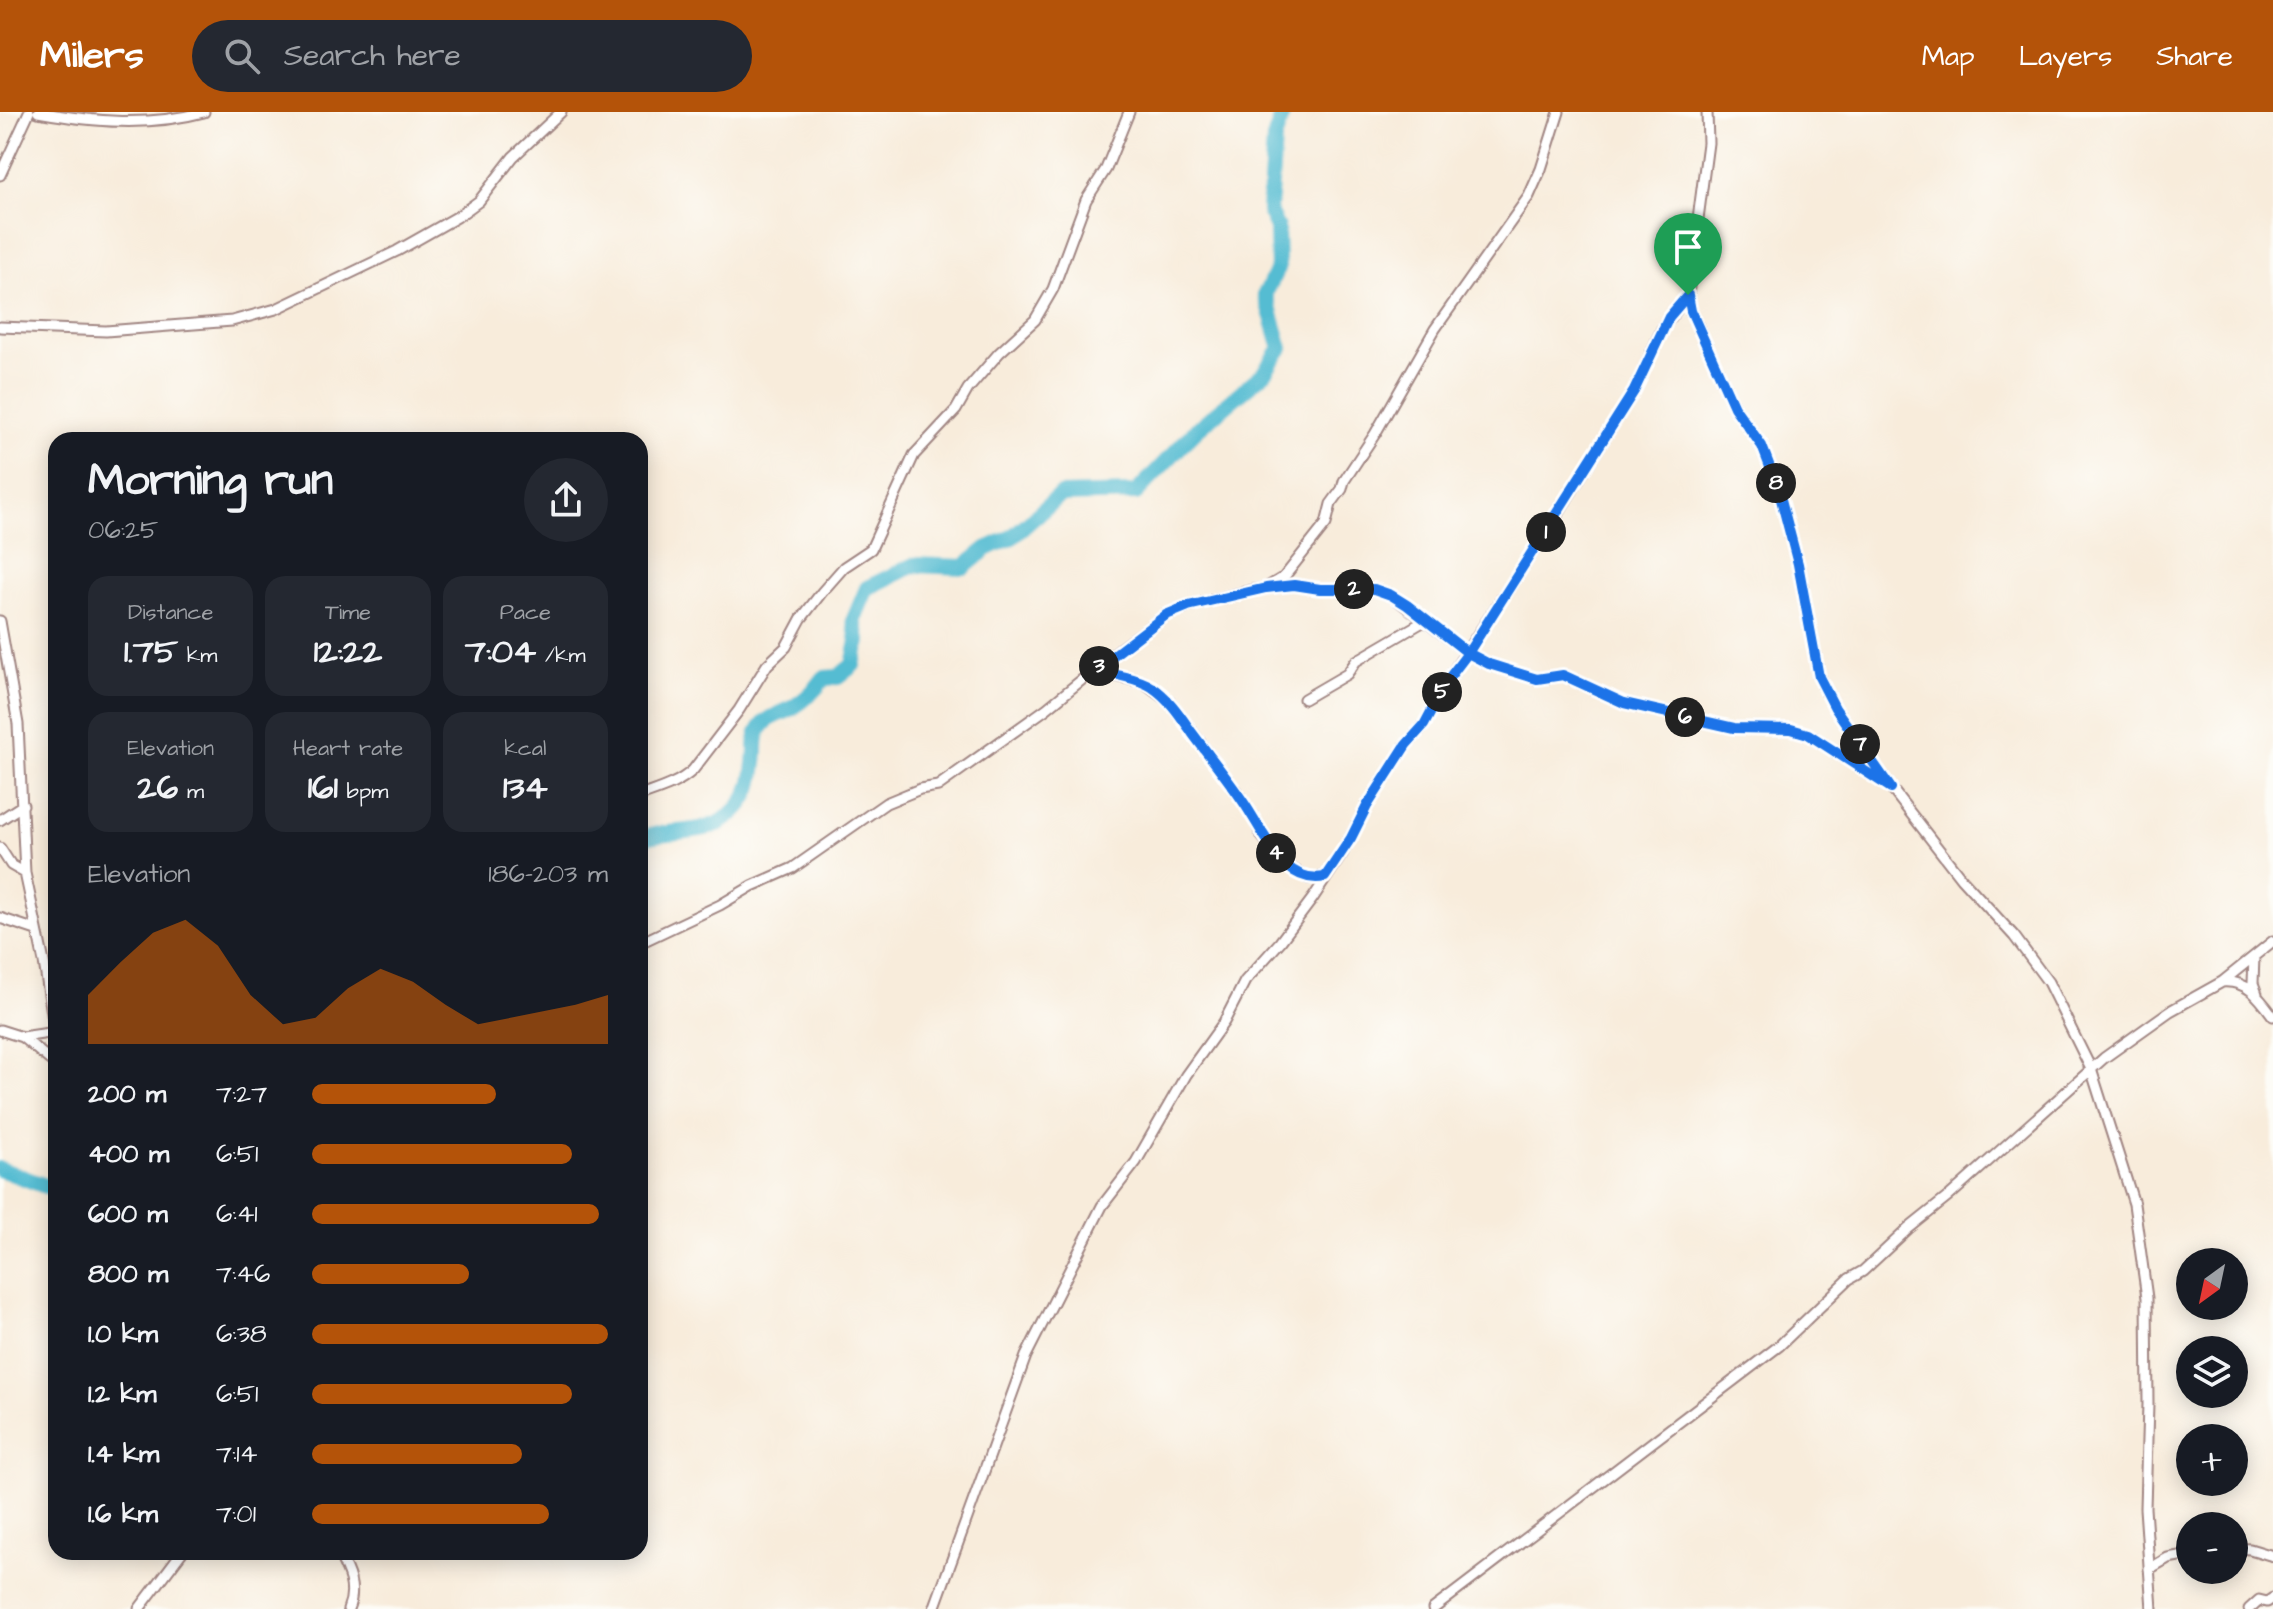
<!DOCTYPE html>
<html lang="en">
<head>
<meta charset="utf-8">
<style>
  body { margin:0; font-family:"Architects Daughter",sans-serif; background:#242831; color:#f1f3f6; height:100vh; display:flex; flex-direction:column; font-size:30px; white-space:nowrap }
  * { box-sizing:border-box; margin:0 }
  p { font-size:26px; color:#9ea1a6 }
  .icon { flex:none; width:44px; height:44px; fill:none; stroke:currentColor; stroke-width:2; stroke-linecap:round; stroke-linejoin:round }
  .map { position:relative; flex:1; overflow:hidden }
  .sheet { position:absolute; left:48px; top:320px; width:600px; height:1128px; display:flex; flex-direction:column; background:#171b24; border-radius:24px; box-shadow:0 4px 20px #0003 }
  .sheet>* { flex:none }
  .needle { width:52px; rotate:213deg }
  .controls { position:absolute; left:2176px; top:1136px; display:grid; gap:16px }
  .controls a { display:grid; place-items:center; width:72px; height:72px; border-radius:50%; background:#171b24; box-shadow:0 4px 20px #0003; font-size:40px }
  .pin { position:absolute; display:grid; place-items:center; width:68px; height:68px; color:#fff; margin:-82px -34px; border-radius:50% 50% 50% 0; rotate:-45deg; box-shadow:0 0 8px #0007 }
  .pin .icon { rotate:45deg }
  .km { position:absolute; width:40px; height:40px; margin:-20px; border-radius:50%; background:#222; color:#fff; font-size:22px; line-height:40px; text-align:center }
  .round { display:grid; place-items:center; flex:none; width:84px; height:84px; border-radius:42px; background:#242831 }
  .summary { display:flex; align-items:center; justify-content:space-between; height:136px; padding:0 40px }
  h1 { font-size:44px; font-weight:800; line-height:60px }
  .figures { display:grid; grid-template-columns:repeat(3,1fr); gap:12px; height:136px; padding:8px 40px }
  .figures div { display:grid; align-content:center; border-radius:20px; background:#242831; text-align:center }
  .figures b { font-size:34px; font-weight:800 }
  .figures small { font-size:22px; font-weight:400 }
  .figures p { font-size:22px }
  .chart { height:224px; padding:16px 40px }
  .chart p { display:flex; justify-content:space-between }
  .chart svg { width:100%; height:144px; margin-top:8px; fill:#b45309; opacity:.7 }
  ul { padding:0 40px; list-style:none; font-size:26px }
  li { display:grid; grid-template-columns:128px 96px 1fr; align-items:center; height:60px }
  li i { height:20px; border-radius:10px; background:#b45309 }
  header { display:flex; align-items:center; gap:48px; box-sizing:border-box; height:112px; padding:0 40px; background:#b45309; color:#fff }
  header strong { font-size:38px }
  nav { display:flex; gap:44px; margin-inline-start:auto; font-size:28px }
  .search { width:560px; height:72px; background:#242831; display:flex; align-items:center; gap:20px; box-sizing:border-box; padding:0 28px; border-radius:44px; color:#9ea1a6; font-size:30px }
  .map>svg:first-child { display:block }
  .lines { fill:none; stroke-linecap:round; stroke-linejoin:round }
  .river { stroke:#54bcd2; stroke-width:16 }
  .minor-casing { stroke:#a18683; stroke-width:13 }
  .minor { stroke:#fff; stroke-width:9 }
  .route-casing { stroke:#fff; stroke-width:16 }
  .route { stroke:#1a73e8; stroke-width:10 }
</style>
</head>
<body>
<header>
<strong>Milers</strong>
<div class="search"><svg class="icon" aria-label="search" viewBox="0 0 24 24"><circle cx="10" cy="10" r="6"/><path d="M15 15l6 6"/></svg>Search here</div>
<nav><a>Map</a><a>Layers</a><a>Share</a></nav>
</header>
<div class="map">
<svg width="2273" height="1497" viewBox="0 0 2273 1497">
  <rect width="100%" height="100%" fill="#fdfcf7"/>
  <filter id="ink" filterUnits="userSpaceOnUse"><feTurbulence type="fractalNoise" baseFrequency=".0125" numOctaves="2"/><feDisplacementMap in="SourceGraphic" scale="16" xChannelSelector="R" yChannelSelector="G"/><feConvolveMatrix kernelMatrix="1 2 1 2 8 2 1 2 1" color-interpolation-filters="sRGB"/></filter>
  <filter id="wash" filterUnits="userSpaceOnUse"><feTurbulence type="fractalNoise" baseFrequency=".006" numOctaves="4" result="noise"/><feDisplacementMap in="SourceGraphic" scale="32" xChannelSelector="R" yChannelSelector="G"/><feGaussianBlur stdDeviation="1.8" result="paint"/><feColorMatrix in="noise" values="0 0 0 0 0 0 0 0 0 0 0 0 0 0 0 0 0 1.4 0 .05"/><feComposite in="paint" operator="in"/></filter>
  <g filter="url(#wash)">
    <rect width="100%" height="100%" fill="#f8ecdb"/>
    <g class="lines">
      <!-- river -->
      <path class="river" d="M 640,729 C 651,717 700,724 723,709 C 751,690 754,670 756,639 C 756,633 756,626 758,621 C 766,604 778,604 792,596 C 805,588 815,579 824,566 L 838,565 L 853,553 L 858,529 L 854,507 L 867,476 L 914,453 L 964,455 L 986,437 L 1012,425 L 1060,383 L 1136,381 L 1197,317 L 1263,262 L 1281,236 L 1265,182 L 1278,156 L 1277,116 L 1269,99 L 1274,27 L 1283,0
        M 0,1057 L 56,1078"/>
    </g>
  </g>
  <g filter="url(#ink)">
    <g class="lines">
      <defs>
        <path id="minor" d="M 38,0 C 94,10 148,15 204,0
          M 1707,0 L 1708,31 L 1688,183 L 1691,199 L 1734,295 L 1762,334 L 1778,376 L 1798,452 L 1819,565 L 1835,596 L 1891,676 L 1961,766 L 2014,824 L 2048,870 L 2091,957 L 2134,1092 L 2147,1186 L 2148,1292 L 2145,1396 L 2152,1497
          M 0,63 L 29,0
          M 0,215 L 106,219 L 232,209 L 276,197 L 397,139 L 457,105 L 479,89 L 513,45 L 561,0
          M 1269,474 L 1284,465 L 1326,412 L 1331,392 L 1342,377 L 1344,369 L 1375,322 L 1435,217 L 1529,84 L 1541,57 L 1559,0
          M 0,509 L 18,612 L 25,761 L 44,850 L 56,928
          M 1093,559 L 1142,570 L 1171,591 L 1236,679 L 1254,706 L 1262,724 L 1286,753 L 1308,766 L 1325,765
          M 1304,587 L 1347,562 L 1356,549 L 1426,508
          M 640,684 C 659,677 678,672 693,658 L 739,598 L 767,553 L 786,535 L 801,507 L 822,480 L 844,455 L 871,437 L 914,343 L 956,298 L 968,277 L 999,241 L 1035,208 L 1053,177 L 1086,88 L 1106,57 L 1129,0
          M 0,708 L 23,693
          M 0,736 L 11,753 L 25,761
          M 0,806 L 36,818
          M 640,831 L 720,793 L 752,774 L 793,756 L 886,691 L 920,677 L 938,674 L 1046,597 L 1121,536 L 1166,503 L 1188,494 L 1252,478 L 1294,473 L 1320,477 L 1374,477 L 1391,483 L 1468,541 L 1489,552 L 1537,567 L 1563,563 L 1624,591 L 1734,616 L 1791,617 L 1808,622 L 1885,672
          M 2254,845 L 2253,871 L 2257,882
          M 2222,870 C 2247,868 2259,885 2273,904
          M 0,918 L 22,925 L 56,920
          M 22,925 L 56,953
          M 2234,1436 L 2250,1437 L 2273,1444
          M 338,1440 C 348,1459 357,1476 348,1497
          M 2149,1457 L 2168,1446 L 2190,1442
          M 139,1497 L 182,1440
          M 934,1497 L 1026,1244 L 1102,1094 L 1136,1050 L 1186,963 L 1224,910 L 1245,869 L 1280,830 L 1313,786 L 1342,742 L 1367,694 L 1406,633 L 1424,613 L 1449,566 L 1552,411 L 1634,279 L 1662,217 L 1688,183
          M 1433,1497 L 1779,1234 L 1849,1167 L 1863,1159 L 1908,1117 L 1948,1085 L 2104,946 L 2170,899 L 2222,870 L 2273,829
          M 2249,1497 L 2259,1488 L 2267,1490 L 2273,1486"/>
      </defs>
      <!-- minor casing -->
      <use href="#minor" class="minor-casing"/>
      <!-- minor -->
      <use href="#minor" class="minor"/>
    </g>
  </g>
  <g class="lines" filter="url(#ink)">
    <defs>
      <path id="route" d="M 1688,183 L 1669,205 L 1634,279 L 1468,541 L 1407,493 L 1391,483 L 1374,477 L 1320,477 L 1294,473 L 1266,476 L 1188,494 L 1166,503 L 1093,559 C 1112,562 1135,565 1152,575 C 1170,587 1181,605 1193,622 C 1210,645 1228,667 1244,691 C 1258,712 1268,734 1286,753 C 1297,763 1310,768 1325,765 L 1351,726 L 1367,694 L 1406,633 L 1424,613 L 1449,566 L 1468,541 L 1489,552 L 1537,567 L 1563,563 L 1624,591 L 1734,616 L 1791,617 L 1808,622 L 1891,676 L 1835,596 L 1819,565 L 1798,452 L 1778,376 L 1762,334 L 1734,295 L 1691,199 L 1688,183"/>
    </defs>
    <!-- route casing -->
    <use href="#route" class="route-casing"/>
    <!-- route -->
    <use href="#route" class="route"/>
  </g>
</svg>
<div class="controls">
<a><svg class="needle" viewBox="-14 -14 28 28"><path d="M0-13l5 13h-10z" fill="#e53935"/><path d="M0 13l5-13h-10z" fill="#9ea1a6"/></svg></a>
<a><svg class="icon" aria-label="layers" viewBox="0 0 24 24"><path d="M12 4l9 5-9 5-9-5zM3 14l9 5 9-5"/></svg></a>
<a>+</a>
<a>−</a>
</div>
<div class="pin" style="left:1688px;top:183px;background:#1e9e55"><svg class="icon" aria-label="arrive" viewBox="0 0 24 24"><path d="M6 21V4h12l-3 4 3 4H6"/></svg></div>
<b class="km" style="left:1546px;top:420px">1</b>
<b class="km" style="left:1354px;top:477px">2</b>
<b class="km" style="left:1099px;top:554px">3</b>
<b class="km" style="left:1276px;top:741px">4</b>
<b class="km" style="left:1442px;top:580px">5</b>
<b class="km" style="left:1685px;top:605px">6</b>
<b class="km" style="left:1860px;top:632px">7</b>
<b class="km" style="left:1776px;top:371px">8</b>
<section class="sheet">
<div class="summary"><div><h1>Morning run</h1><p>06:25</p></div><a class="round"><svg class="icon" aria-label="share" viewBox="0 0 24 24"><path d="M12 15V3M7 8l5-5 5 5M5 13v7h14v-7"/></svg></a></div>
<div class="figures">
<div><p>Distance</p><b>1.75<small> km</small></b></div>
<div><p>Time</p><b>12:22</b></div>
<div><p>Pace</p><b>7:04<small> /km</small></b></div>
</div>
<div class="figures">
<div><p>Elevation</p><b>26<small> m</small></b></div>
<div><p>Heart rate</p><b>161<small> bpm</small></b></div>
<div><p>kcal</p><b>134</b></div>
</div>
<div class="chart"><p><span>Elevation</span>186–203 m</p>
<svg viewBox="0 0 160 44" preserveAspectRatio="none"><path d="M0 44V29L10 19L20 10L30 6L40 14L50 29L60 38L70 36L80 27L90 21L100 25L110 32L120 38L130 36L140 34L150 32L160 29V44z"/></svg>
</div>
<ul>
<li><b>200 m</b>7:27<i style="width:62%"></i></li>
<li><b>400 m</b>6:51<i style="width:88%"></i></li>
<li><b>600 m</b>6:41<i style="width:97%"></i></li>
<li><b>800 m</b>7:46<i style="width:53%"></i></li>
<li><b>1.0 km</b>6:38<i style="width:100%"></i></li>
<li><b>1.2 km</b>6:51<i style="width:88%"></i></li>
<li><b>1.4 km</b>7:14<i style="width:71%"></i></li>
<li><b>1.6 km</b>7:01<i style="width:80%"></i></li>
</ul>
</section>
</div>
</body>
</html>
